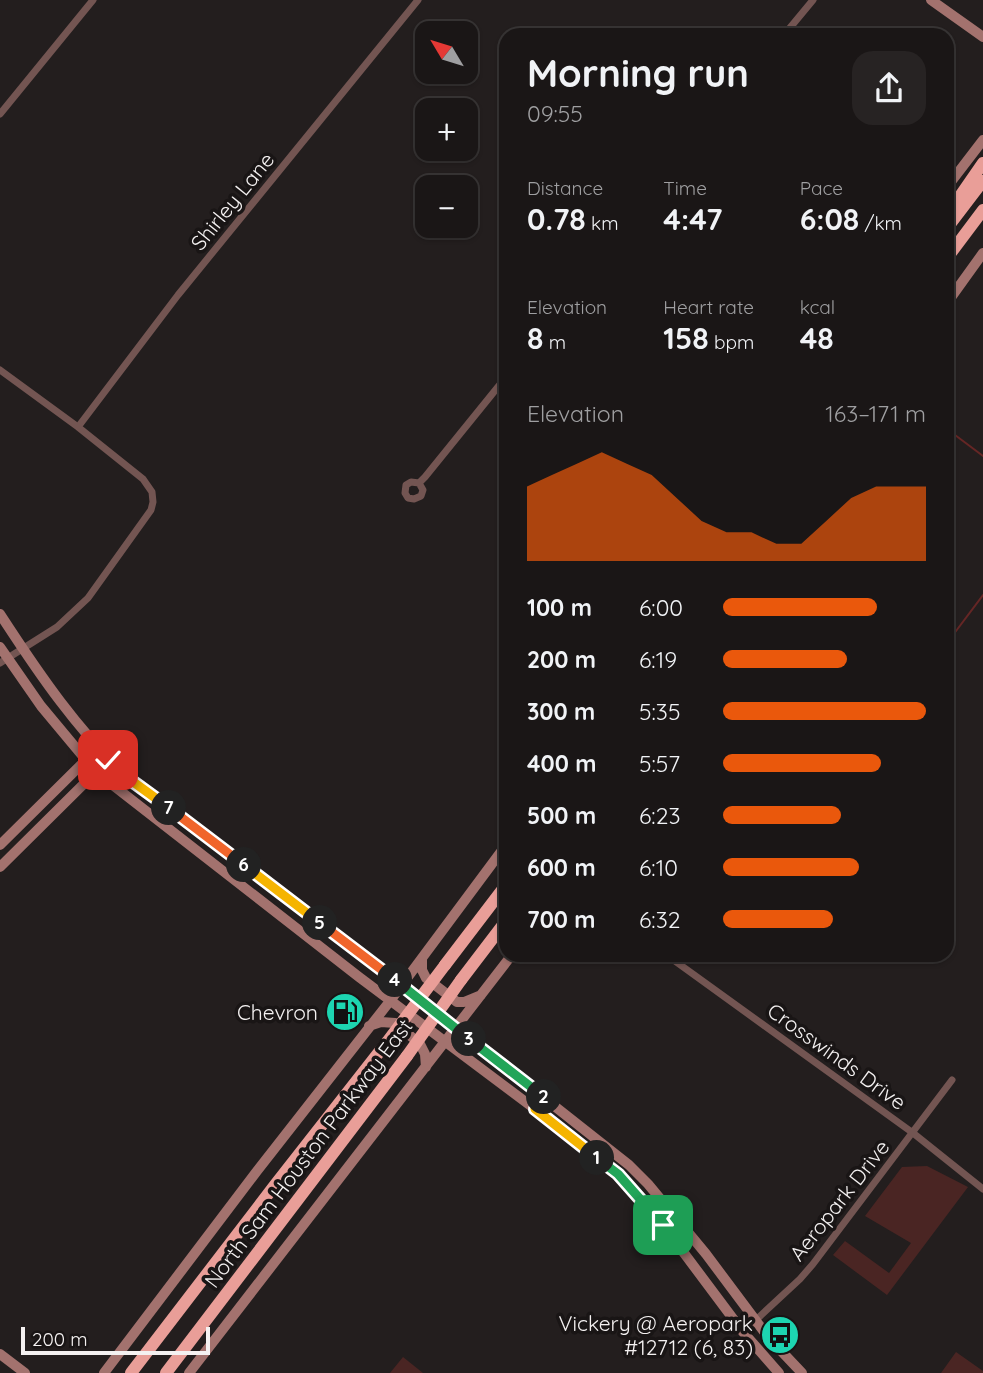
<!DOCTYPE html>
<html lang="en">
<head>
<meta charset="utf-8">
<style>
  body { margin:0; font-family:Quicksand,sans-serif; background:#272323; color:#f1f3f6; height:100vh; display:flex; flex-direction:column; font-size:26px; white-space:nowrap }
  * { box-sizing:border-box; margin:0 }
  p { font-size:23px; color:#9f9fa1 }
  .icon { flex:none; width:38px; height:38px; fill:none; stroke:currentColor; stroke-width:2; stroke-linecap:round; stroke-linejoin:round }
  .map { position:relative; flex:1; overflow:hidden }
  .details { position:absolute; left:499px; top:28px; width:455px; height:934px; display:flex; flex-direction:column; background:#1a1616; border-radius:21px; box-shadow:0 2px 5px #0004,0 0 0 2px #383535 }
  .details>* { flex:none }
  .needle { width:46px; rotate:308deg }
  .fabs { position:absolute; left:415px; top:21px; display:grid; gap:14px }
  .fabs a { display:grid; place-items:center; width:63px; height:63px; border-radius:14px; background:#1a1616; box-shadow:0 2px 5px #0004,0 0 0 2px #383535; font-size:35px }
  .scale { position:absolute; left:21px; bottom:18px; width:189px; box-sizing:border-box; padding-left:7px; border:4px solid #f4f1f1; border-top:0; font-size:19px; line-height:24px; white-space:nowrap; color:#f4f1f1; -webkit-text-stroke:5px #191515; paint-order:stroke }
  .pin { position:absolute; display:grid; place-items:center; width:60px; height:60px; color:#fff; margin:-30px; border-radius:14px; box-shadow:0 4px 10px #0006 }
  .km { position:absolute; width:35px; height:35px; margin:-18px; border-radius:50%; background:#222; color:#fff; font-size:19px; line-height:35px; text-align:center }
  .round { display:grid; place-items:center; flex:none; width:74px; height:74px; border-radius:21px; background:#272323 }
  .headline { display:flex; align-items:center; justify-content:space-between; height:119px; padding:0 28px }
  h1 { font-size:38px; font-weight:700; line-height:52px }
  .stats { display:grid; grid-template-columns:repeat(3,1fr); gap:10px; height:119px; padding:7px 28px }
  .stats div { display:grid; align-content:center }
  .stats b { font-size:30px; font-weight:700 }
  .stats small { font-size:19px; font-weight:400 }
  .stats p { font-size:19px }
  .chart { height:196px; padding:14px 28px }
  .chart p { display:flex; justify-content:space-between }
  .chart svg { width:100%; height:126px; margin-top:7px; fill:#ea580c; opacity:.7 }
  ul { padding:0 28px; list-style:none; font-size:23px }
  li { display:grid; grid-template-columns:112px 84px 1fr; align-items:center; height:52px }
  li i { height:18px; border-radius:9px; background:#ea580c }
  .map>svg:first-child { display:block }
  .green { fill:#4a2523 }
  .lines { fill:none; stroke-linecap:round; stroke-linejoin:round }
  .stream { stroke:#652625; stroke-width:2 }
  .street { stroke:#735552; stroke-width:7 }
  .secondary { stroke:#a3726e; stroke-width:10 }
  .highway { stroke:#e99e98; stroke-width:12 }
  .highway-bridge { stroke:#e99e98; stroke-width:12 }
  .split-1-casing { stroke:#fff; stroke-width:14 }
  .split-2-casing { stroke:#fff; stroke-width:14 }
  .split-3-casing { stroke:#fff; stroke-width:14 }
  .split-4-casing { stroke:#fff; stroke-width:14 }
  .split-5-casing { stroke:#fff; stroke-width:14 }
  .split-6-casing { stroke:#fff; stroke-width:14 }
  .split-7-casing { stroke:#fff; stroke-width:14 }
  .split-8-casing { stroke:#fff; stroke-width:14 }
  .split-1 { stroke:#22a559; stroke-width:9 }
  .split-2 { stroke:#f5b400; stroke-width:9 }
  .split-3 { stroke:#22a559; stroke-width:9 }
  .split-4 { stroke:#22a559; stroke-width:9 }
  .split-5 { stroke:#f0652b; stroke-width:9 }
  .split-6 { stroke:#f5b400; stroke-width:9 }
  .split-7 { stroke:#f0652b; stroke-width:9 }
  .split-8 { stroke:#f5b400; stroke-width:9 }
  .labels { text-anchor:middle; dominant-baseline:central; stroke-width:7; stroke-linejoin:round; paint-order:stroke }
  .street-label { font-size:21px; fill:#f4f1f1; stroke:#191515 }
  .poi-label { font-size:21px; fill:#f4f1f1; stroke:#191515; text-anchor:end }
</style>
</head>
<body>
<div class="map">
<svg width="983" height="1373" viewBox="0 0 983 1373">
  <rect width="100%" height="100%" fill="#231e1e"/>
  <!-- green -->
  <path class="green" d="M 927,1166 L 968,1187 L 887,1295 L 833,1255 L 845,1241 L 889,1273 L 911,1243 L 865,1216 L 902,1167 Z
    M 956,1352 L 983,1371 L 983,1373 L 941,1373 Z
    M 403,1357 L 423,1373 L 390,1373 Z"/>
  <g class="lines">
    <!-- stream -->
    <path class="stream" d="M 947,429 L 983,456
      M 947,643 L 983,595"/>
    <!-- street -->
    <path class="street" d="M 784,35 L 813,0
      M 0,114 L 93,0
      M 0,370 L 78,427 L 143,479 L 152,492 L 153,502 L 151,510 L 88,598 L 57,627 L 0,663
      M 78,427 L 178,295 L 418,0
      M 419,483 L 423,490 L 421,496 L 414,499 L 408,498 L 405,493 L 406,485 L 411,482 L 419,483 L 425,477 L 506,377
      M 668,956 L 913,1133 L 983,1189
      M 743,1332 L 800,1279 L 813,1264 L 952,1080"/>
    <!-- secondary -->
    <path class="secondary" d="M 931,0 L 983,37
      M 947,187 L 983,140
      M 947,303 L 983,253
      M 0,614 C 39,674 79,733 132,781 L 401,985 L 629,1165 L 648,1184 L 706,1254 L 768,1337 L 802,1373
      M 0,647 L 41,706 L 96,772 L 359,977 L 535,1109 L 617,1174 L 663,1225 L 743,1332 L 779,1373
      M 0,845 L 98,748
      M 0,867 L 108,760
      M 422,958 L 422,970 L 426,978 L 457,1002 L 464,1002 L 481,995
      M 369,1026 L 381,1022 L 395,1023 L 420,1044 L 425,1054 L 426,1067
      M 0,1354 L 25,1373
      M 104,1373 L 257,1171 L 390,1001 L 506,845
      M 189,1373 L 511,956"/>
    <!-- highway -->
    <path class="highway" d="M 947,215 L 983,163
      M 947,228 L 983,181
      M 947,258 L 983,210
      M 445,965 L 506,885
      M 461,980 L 506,921
      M 131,1373 L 275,1185 L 387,1042
      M 166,1373 L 407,1056"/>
    <!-- highway-bridge -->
    <path class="highway-bridge" d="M 387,1042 L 445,965
      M 407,1056 L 461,980"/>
  </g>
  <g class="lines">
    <defs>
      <path id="split-1" d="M 597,1158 L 618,1174 L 663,1225"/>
      <path id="split-2" d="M 544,1097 L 535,1109 L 597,1158"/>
      <path id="split-3" d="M 469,1039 L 544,1097"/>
      <path id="split-4" d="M 395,980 L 469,1039"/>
      <path id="split-5" d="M 320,923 L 395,980"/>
      <path id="split-6" d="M 244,865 L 320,923"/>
      <path id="split-7" d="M 169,808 L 244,865"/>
      <path id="split-8" d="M 108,760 L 132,781 L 169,808"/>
    </defs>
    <!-- split-1 casing -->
    <use href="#split-1" class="split-1-casing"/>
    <!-- split-2 casing -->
    <use href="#split-2" class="split-2-casing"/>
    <!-- split-3 casing -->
    <use href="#split-3" class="split-3-casing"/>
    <!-- split-4 casing -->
    <use href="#split-4" class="split-4-casing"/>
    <!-- split-5 casing -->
    <use href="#split-5" class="split-5-casing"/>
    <!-- split-6 casing -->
    <use href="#split-6" class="split-6-casing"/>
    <!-- split-7 casing -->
    <use href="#split-7" class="split-7-casing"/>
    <!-- split-8 casing -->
    <use href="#split-8" class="split-8-casing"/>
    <!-- split-1 -->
    <use href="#split-1" class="split-1"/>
    <!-- split-2 -->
    <use href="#split-2" class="split-2"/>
    <!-- split-3 -->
    <use href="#split-3" class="split-3"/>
    <!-- split-4 -->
    <use href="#split-4" class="split-4"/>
    <!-- split-5 -->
    <use href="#split-5" class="split-5"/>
    <!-- split-6 -->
    <use href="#split-6" class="split-6"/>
    <!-- split-7 -->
    <use href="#split-7" class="split-7"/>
    <!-- split-8 -->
    <use href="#split-8" class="split-8"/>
  </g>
  <!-- icons -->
  <defs>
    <symbol id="fuel-disc" viewBox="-11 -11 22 22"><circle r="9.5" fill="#1dd5b1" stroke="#191515"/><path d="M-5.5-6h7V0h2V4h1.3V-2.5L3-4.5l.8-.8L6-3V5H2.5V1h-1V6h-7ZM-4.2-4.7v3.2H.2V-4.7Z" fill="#111"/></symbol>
    <symbol id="bus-disc" viewBox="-11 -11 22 22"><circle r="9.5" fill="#1dd5b1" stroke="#191515"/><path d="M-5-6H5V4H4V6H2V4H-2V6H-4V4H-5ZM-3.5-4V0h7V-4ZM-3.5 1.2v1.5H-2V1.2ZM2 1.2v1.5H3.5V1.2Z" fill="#111"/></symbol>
  </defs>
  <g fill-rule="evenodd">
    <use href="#fuel-disc" x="323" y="990" width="44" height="44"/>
    <use href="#bus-disc" x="758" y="1313" width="44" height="44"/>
  </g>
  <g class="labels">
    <!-- street labels -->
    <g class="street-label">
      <text transform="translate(232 201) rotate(-51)">Shirley Lane</text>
      <text transform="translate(837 1056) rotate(36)">Crosswinds Drive</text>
      <text transform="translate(308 1153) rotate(-53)">North Sam Houston Parkway East</text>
      <text transform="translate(839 1200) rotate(-52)">Aeropark Drive</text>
    </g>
    <!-- poi labels -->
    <g class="poi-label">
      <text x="318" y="1012">Chevron</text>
      <text x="753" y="1323">Vickery @ Aeropark<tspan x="753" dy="24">#12712 (6, 83)</tspan></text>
    </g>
  </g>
</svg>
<div class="fabs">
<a><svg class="needle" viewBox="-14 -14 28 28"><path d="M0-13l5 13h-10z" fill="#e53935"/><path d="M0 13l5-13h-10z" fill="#9f9fa1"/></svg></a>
<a>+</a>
<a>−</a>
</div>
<div class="scale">200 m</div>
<div class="pin" style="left:663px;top:1225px;background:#1e9e55"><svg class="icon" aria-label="arrive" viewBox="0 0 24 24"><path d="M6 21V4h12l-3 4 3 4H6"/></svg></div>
<div class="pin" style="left:108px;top:760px;background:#d93025"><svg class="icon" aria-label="check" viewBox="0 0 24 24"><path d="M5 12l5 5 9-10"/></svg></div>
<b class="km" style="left:597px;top:1158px">1</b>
<b class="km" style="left:544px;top:1097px">2</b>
<b class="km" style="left:469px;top:1039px">3</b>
<b class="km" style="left:395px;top:980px">4</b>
<b class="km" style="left:320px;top:923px">5</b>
<b class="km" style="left:244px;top:865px">6</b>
<b class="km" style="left:169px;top:808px">7</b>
<section class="details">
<div class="headline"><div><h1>Morning run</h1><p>09:55</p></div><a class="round"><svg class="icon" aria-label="share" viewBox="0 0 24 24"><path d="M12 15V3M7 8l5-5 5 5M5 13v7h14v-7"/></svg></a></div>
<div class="stats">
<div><p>Distance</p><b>0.78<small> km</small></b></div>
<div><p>Time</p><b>4:47</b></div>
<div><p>Pace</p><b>6:08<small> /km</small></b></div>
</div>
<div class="stats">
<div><p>Elevation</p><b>8<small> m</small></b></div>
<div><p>Heart rate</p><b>158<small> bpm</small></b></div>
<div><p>kcal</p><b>48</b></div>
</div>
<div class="chart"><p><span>Elevation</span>163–171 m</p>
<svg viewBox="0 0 160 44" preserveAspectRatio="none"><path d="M0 44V18L10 14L20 10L30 6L40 10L50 14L60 22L70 30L80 34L90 34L100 38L110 38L120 30L130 22L140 18L150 18L160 18V44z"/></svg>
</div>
<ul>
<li><b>100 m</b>6:00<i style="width:76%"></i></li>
<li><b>200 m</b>6:19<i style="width:61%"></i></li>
<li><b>300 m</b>5:35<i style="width:100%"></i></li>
<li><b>400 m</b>5:57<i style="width:78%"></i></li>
<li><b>500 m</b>6:23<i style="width:58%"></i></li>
<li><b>600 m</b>6:10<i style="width:67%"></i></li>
<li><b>700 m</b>6:32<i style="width:54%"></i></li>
</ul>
</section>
</div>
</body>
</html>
